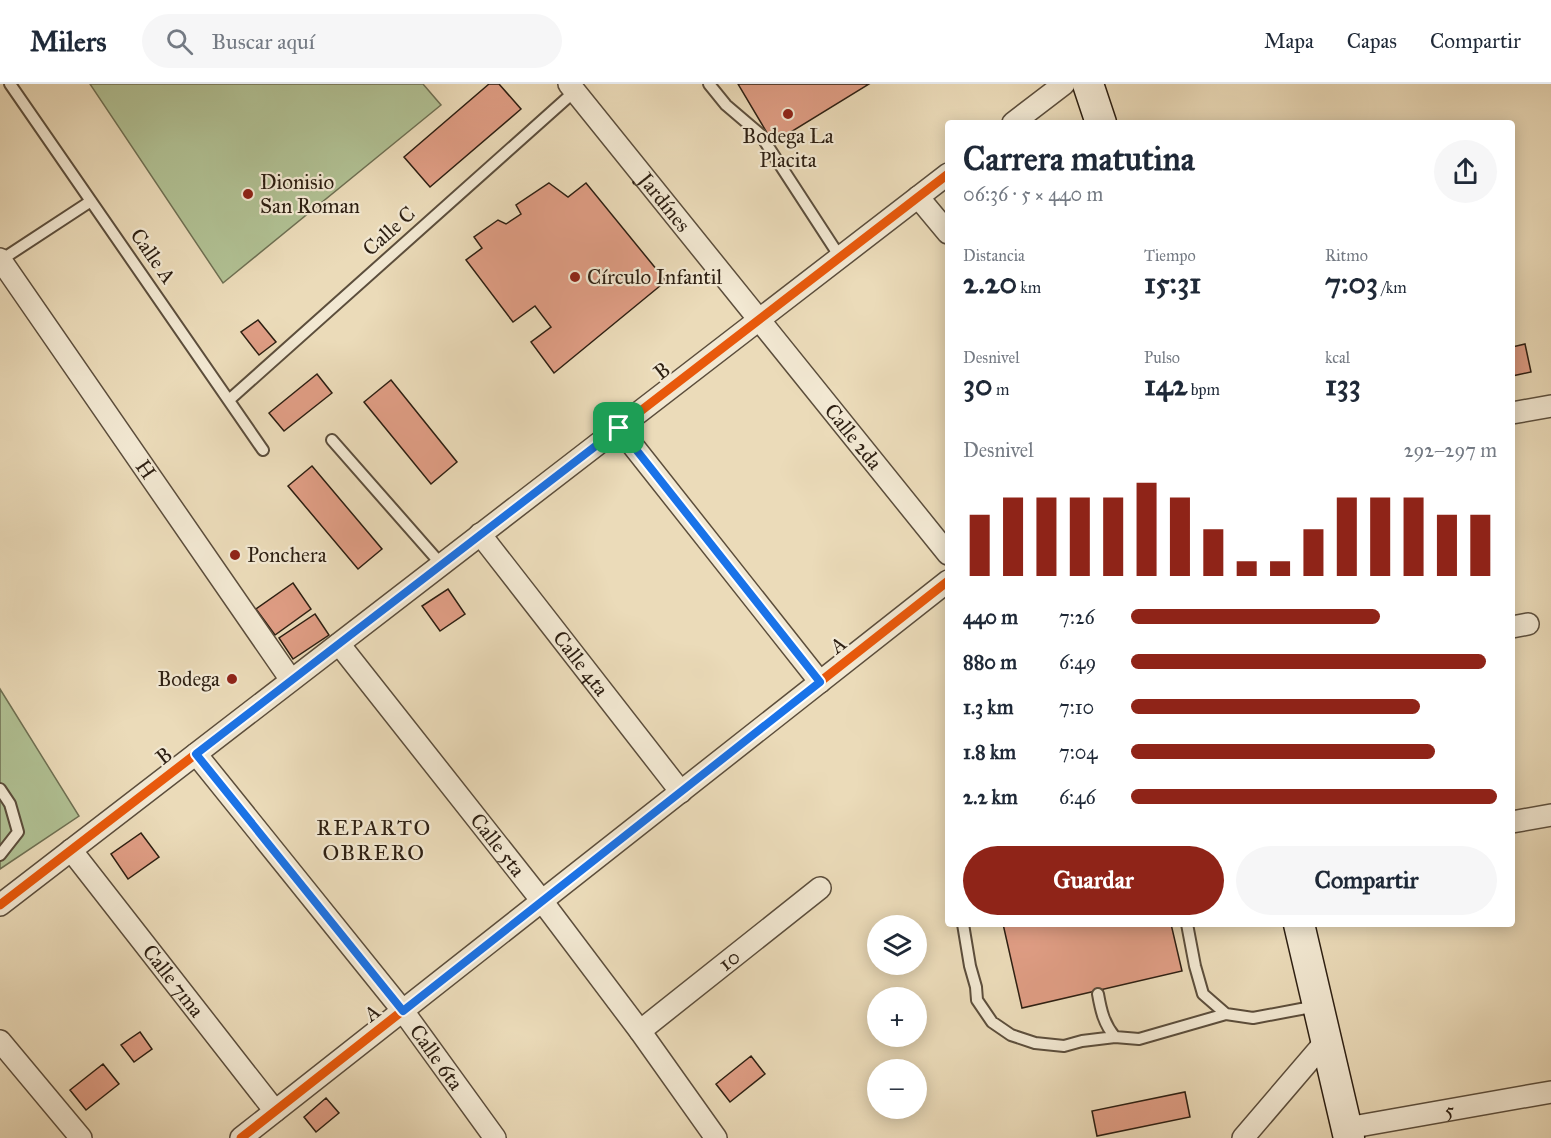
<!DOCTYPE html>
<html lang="es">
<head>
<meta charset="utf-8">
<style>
  body { margin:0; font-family:"IM FELL Great Primer",serif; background:#f6f6f7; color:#1f2937; height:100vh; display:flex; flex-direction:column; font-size:22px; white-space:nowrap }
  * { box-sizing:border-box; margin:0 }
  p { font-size:20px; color:#747a83 }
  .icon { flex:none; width:33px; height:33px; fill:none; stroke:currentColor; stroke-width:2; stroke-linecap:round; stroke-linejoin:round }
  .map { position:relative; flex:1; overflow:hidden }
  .side { position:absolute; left:945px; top:36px; width:570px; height:807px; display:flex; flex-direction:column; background:#fff; border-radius:6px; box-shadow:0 3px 15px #0003 }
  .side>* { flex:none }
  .fabs { position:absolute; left:867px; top:831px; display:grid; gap:12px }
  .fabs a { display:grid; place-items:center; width:60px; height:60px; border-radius:50%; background:#fff; box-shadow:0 3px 15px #0003; font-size:30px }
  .pin { position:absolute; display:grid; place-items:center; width:51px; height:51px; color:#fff; margin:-26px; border-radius:12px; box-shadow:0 3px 9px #0006 }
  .round { display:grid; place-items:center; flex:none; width:63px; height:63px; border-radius:32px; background:#f6f6f7 }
  .summary { display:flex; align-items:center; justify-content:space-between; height:102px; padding:0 18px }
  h1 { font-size:33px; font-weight:800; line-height:45px }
  .stats { display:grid; grid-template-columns:repeat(3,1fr); gap:9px; height:102px; padding:6px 18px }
  .stats div { display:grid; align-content:center }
  .stats b { font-size:30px; font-weight:800 }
  .stats small { font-size:16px; font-weight:400 }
  .stats p { font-size:16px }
  .chart { height:168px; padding:12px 18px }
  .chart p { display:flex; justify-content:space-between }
  .chart svg { width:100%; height:108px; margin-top:6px; stroke:#8f2418; stroke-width:6 }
  .action { display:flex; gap:12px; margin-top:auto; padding:12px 18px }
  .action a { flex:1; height:69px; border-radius:36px; background:#8f2418; color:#fff; font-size:24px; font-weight:800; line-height:69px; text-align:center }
  .action a+a { background:#f6f6f7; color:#1f2937 }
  ul { padding:0 18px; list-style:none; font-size:20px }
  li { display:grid; grid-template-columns:96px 72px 1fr; align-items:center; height:45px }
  li i { height:15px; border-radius:8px; background:#8f2418 }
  header { display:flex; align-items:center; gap:36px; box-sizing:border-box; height:84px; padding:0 30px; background:#fff; border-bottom:2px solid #e0e1e3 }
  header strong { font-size:28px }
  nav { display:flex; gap:33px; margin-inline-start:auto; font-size:21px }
  .search { width:420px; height:54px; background:#f6f6f7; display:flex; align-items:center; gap:15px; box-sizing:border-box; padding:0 21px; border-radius:33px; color:#747a83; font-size:22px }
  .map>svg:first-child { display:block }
  .green { fill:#b1c194; stroke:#6f7053; stroke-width:1.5 }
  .building { fill:#df9d84; stroke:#2d1f12; stroke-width:1.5 }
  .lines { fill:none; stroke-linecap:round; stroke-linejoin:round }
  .lane-casing { stroke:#5c4e3c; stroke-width:14 }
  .street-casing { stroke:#5c4e3c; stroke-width:24 }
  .secondary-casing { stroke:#2d1f12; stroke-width:33 }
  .lane { stroke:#f2e8d2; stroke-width:10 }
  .street { stroke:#f2e8d2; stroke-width:21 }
  .secondary { stroke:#f2e8d2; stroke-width:30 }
  .cycleway-casing { stroke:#f2e8d2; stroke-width:13 }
  .cycleway { stroke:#e8590c; stroke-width:9 }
  .route-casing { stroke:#fff; stroke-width:12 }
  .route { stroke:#1a73e8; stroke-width:8 }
  .poi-dot { fill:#8f2418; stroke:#f2e8d2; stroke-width:2 }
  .labels { text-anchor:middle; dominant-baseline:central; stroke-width:4.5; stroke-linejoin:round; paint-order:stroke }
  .poi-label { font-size:21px; fill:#2d1f12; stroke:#f2e8d2; text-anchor:start }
  .street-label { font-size:21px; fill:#2d1f12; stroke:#f2e8d2 }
  .neighbourhood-label { font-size:22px; letter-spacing:1.5px; fill:#2d1f12; stroke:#f2e8d2 }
</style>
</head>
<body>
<header>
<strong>Milers</strong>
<div class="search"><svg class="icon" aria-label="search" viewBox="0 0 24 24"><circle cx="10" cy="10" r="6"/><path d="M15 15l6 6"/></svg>Buscar aquí</div>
<nav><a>Mapa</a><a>Capas</a><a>Compartir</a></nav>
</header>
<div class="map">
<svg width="1551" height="1054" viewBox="0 0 1551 1054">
  <rect width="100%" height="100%" fill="#ebdbb9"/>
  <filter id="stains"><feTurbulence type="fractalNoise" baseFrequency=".00333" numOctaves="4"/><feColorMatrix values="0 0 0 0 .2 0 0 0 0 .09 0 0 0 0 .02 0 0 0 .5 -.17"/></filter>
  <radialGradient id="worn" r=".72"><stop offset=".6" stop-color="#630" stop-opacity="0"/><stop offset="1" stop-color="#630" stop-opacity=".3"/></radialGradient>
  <!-- green -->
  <path class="green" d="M 90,0 L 423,0 L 441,21 L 223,199 Z
    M 0,605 L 79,732 L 0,785 Z"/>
  <!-- building -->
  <path class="building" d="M 489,0 L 499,0 L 521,25 L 430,103 L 404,73 Z
    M 738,0 L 869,0 L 773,59 Z
    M 549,99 L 568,113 L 586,99 L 666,197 L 554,289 L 531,258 L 551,243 L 535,222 L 513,238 L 466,176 L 482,164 L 474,153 L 498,136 L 506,140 L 521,130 L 516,121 Z
    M 258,236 L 276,258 L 259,271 L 241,248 Z
    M 1525,260 L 1531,288 L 1512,292 L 1512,263 Z
    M 317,290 L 332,309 L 284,347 L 269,329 Z
    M 391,296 L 457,378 L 431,400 L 364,318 Z
    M 312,382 L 382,465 L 358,485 L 288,402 Z
    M 293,499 L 311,525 L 275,551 L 256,525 Z
    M 448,505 L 465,530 L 440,547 L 422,522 Z
    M 315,530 L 329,551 L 293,575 L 279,554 Z
    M 141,749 L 159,773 L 128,795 L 111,770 Z
    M 1003,840 L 1171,840 L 1182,887 L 1022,924 Z
    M 140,948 L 152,965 L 134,978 L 121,961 Z
    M 751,972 L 765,990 L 730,1018 L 716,1000 Z
    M 103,980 L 119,1000 L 86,1026 L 70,1006 Z
    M 1185,1008 L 1190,1033 L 1097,1052 L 1092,1027 Z
    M 326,1014 L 339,1029 L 316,1048 L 304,1033 Z"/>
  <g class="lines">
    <defs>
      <path id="lane" d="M 10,0 L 263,366
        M 709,0 L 726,21 L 760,50 L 840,173
        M 1,176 L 91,117
        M 229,316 L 575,7
        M 332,356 L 441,480
        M 0,705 L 10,720 L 18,748 L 0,771
        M 963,840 L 970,882 L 976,903 L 977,916 L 992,938 L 1011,951 L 1035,959 L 1064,962 L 1082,957 L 1115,953
        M 1187,840 L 1195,882 L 1203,910 L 1226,930 L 1253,934 L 1317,922
        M 1098,910 C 1101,927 1104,940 1115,953 L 1139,955 L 1226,930"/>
      <g id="street">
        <path id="s1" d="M 569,0 L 948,470"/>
        <path d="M 1013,39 L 1064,0"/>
        <path d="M 918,113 L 948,149"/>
        <path id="s2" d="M 0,175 L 291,596"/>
        <path d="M 1512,329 L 1551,322"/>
        <path d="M 619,344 L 820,598"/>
        <path id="s3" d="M 480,450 L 681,708"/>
        <path d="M 1512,543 L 1528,540"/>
        <path id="s4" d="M 339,560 L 542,817 L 640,947 L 716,1054"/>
        <path id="s5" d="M 196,670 L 403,927 L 495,1054"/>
        <path d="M 1512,738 L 1551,731"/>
        <path id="s6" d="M 71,766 L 275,1027"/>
        <path d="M 0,821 L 948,90"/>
        <path id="s7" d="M 640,947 L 820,804"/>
        <path d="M 0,957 L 81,1054"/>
        <path id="s8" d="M 1347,1044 L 1551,1008"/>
        <path d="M 241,1054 L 948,497"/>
        <path d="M 1243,1054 L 1326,957"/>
      </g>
      <path id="secondary" d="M 1088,0 L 1101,39
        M 1299,840 L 1349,1054"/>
    </defs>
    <!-- lane casing -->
    <use href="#lane" class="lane-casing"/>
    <!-- street casing -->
    <use href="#street" class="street-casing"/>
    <!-- secondary casing -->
    <use href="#secondary" class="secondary-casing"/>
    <!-- lane -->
    <use href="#lane" class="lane"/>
    <!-- street -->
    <use href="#street" class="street"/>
    <!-- secondary -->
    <use href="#secondary" class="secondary"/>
    <defs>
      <path id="cycleway" d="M 0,821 L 948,90
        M 241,1054 L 948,497"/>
    </defs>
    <!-- cycleway casing -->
    <use href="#cycleway" class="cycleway-casing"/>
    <!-- cycleway -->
    <use href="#cycleway" class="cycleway"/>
  </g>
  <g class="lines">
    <defs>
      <path id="route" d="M 619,344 L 820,598 L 403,927 L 196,670 Z"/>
    </defs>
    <!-- route casing -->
    <use href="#route" class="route-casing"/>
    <!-- route -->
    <use href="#route" class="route"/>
  </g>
  <!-- markers -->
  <g class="poi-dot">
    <circle cx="788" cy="30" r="6"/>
    <circle cx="248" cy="110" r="6"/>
    <circle cx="575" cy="193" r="6"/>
    <circle cx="235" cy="471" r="6"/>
    <circle cx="232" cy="595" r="6"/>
  </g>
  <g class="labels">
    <!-- poi labels -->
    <g class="poi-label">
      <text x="788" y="52" text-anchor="middle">Bodega La<tspan x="788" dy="24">Placita</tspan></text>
      <text x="260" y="98">Dionisio<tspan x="260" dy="24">San Roman</tspan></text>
      <text x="587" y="193">Círculo Infantil</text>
      <text x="247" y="471">Ponchera</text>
      <text x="220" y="595" text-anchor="end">Bodega</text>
    </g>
    <!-- street labels -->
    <g class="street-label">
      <text stroke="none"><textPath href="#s1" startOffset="152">Jardínes</textPath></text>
      <text transform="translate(389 147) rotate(-42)">Calle C</text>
      <text transform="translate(153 172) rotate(55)">Calle A</text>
      <text transform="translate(662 287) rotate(-38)">B</text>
      <text stroke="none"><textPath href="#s1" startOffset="453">Calle 2da</textPath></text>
      <text stroke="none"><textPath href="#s2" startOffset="256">H</textPath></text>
      <text transform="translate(838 561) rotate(-38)">A</text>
      <text stroke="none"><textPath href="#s3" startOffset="164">Calle 4ta</textPath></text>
      <text transform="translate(164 672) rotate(-38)">B</text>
      <text stroke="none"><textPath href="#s4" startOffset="256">Calle 5ta</textPath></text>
      <text stroke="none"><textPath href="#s7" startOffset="114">10</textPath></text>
      <text stroke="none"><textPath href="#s6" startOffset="166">Calle 7ma</textPath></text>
      <text transform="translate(372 929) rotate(-38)">A</text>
      <text stroke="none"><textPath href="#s5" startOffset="387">Calle 6ta</textPath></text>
      <text stroke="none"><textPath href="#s8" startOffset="104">5</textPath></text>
    </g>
    <!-- neighbourhood labels -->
    <g class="neighbourhood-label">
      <text x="374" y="743">REPARTO<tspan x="374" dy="25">OBRERO</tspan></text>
    </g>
  </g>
  <rect width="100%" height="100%" filter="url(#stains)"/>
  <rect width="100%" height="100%" fill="url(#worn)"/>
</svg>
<div class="fabs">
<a><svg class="icon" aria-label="layers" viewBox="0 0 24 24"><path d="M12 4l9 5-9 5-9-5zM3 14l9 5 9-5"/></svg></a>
<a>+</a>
<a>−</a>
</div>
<div class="pin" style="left:619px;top:344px;background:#1e9e55"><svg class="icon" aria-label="arrive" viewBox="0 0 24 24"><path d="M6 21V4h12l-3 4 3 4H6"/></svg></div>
<section class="side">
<div class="summary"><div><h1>Carrera matutina</h1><p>06:36 · 5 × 440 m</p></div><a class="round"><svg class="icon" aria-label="share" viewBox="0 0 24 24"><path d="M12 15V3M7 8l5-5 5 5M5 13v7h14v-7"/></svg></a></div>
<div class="stats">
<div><p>Distancia</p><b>2.20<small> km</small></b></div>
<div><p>Tiempo</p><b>15:31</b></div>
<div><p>Ritmo</p><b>7:03<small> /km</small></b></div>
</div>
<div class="stats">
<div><p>Desnivel</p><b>30<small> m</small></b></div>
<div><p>Pulso</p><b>142<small> bpm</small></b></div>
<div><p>kcal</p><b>133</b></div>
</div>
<div class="chart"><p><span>Desnivel</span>292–297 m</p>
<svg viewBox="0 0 160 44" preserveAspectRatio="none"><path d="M5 44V19M15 44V12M25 44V12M35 44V12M45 44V12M55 44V6M65 44V12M75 44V25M85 44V38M95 44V38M105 44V25M115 44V12M125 44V12M135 44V12M145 44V19M155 44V19"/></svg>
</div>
<ul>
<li><b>440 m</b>7:26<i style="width:68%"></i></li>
<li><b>880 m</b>6:49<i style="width:97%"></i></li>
<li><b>1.3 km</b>7:10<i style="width:79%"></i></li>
<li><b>1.8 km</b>7:04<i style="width:83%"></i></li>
<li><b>2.2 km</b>6:46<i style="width:100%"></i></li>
</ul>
<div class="action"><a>Guardar</a><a>Compartir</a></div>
</section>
</div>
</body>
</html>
